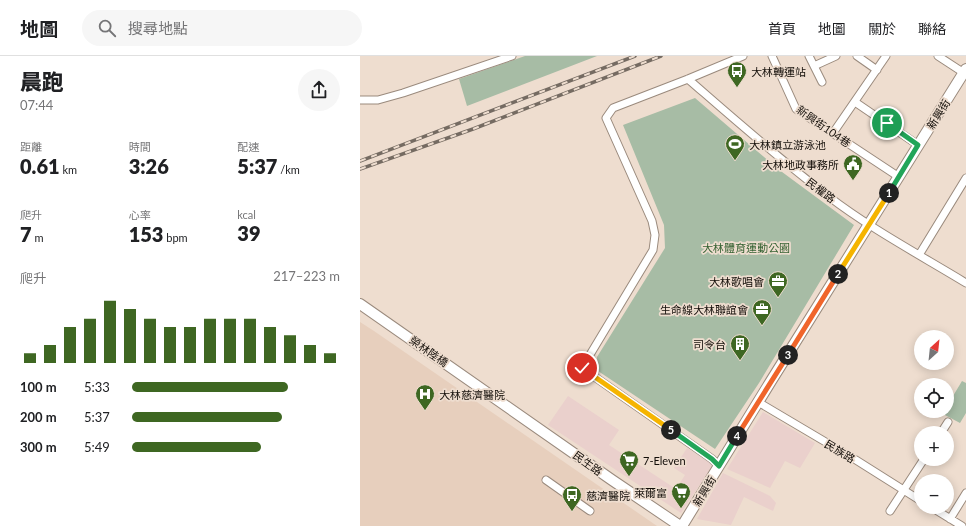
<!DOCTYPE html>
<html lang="zh-TW">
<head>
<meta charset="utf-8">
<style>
  body { margin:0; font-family:Lato,"Noto Sans TC",sans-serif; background:#f6f6f6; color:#202124; height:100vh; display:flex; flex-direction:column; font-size:15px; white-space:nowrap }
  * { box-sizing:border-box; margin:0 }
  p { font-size:13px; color:#757577 }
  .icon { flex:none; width:22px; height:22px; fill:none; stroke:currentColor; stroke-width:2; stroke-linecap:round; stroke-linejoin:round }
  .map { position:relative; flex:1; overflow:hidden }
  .sheet { display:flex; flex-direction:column; background:#fff; width:360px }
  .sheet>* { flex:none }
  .needle { width:26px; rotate:27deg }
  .tools { position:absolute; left:554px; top:274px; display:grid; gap:8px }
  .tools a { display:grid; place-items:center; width:40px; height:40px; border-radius:50%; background:#fff; box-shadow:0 2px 10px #0003; font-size:20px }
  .pin { position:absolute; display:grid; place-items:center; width:34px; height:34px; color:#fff; margin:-17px; border:2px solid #fff; border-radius:50%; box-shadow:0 1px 4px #0007 }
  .km { position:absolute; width:20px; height:20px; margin:-10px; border-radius:50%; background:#222; color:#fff; font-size:11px; line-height:20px; text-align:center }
  .round { display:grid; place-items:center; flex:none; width:42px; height:42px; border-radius:21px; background:#f6f6f6 }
  .head { display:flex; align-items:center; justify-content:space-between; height:68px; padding:0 20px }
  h1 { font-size:22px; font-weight:800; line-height:30px }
  .metrics { display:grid; grid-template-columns:repeat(3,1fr); gap:6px; height:68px; padding:4px 20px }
  .metrics div { display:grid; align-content:center }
  .metrics b { font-size:20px; font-weight:800 }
  .metrics small { font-size:11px; font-weight:400 }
  .metrics p { font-size:11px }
  .chart { height:112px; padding:8px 20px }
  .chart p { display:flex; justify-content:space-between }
  .chart svg { width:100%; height:72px; margin-top:4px; stroke:#3e6722; stroke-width:6 }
  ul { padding:0 20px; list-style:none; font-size:13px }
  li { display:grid; grid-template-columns:64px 48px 1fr; align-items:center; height:30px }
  li i { height:10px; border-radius:5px; background:#3e6722 }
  header { display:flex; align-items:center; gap:24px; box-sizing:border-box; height:56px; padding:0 20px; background:#fff; border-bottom:1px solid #e0e0e0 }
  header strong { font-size:19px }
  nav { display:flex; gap:22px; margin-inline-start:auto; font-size:14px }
  .search { width:280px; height:36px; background:#f6f6f6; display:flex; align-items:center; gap:10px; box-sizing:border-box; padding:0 14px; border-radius:22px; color:#757577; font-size:15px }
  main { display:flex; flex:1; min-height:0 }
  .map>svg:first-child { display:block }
  .commercial { fill:#ead0cc }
  .built { fill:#e7cfbd }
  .green { fill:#a7bca5 }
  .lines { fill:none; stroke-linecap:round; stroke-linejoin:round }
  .street-casing { stroke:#9a8a7d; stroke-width:9 }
  .secondary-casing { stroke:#9a8a7d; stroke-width:12 }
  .street { stroke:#fff; stroke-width:7 }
  .secondary { stroke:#fff; stroke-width:10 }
  .rail-casing { stroke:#756b62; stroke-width:3.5 }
  .rail { stroke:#eeddcf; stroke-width:2; stroke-dasharray:6; stroke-linecap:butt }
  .split-1-casing { stroke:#fff; stroke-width:8 }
  .split-2-casing { stroke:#fff; stroke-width:8 }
  .split-3-casing { stroke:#fff; stroke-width:8 }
  .split-4-casing { stroke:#fff; stroke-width:8 }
  .split-5-casing { stroke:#fff; stroke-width:8 }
  .split-6-casing { stroke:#fff; stroke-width:8 }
  .split-1 { stroke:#22a559; stroke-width:5 }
  .split-2 { stroke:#f5b400; stroke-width:5 }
  .split-3 { stroke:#f0652b; stroke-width:5 }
  .split-4 { stroke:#f0652b; stroke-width:5 }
  .split-5 { stroke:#22a559; stroke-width:5 }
  .split-6 { stroke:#f5b400; stroke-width:5 }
  .labels { text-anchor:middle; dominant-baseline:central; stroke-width:3.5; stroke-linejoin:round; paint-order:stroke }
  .poi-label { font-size:11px; fill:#130e09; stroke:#eeddcf; text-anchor:start }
  .street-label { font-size:11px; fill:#130e09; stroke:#eeddcf }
  .park-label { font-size:11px; fill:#356232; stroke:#eeddcf }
</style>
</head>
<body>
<header>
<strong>地圖</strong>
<div class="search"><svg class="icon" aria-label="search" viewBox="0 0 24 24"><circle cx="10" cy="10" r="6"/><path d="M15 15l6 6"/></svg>搜尋地點</div>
<nav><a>首頁</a><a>地圖</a><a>關於</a><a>聯絡</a></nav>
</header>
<main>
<section class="sheet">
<div class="head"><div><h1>晨跑</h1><p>07:44</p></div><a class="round"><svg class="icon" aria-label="share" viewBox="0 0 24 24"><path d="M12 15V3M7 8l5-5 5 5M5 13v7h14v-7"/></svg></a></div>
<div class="metrics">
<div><p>距離</p><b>0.61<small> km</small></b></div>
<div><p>時間</p><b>3:26</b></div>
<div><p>配速</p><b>5:37<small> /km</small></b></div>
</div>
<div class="metrics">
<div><p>爬升</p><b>7<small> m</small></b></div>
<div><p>心率</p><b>153<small> bpm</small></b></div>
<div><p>kcal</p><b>39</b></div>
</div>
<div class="chart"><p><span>爬升</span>217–223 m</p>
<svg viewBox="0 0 160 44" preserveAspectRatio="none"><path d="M5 44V38M15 44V33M25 44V22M35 44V17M45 44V6M55 44V11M65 44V17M75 44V22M85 44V22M95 44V17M105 44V17M115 44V17M125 44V22M135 44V27M145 44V33M155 44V38"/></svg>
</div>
<ul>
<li><b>100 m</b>5:33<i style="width:75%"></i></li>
<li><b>200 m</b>5:37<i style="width:72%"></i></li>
<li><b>300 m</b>5:49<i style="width:62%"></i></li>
</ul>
</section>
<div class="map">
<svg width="606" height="470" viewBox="0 0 606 470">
  <rect width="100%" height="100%" fill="#eeddcf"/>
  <!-- commercial -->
  <path class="commercial" d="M 208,340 L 259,374 L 249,389 L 316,433 L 325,419 L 314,412 L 327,392 L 353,409 L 321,457 L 188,369 Z
    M 403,356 L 455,387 L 440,412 L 425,405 L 410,432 L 367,413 Z
    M 363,417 L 410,440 L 416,447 L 413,455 L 384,441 L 371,469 L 337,463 Z"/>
  <!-- built -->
  <path class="built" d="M 0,266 L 14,275 L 297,470 L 0,470 Z"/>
  <!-- green -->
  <path class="green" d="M 165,0 L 237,0 L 107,50 L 99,23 Z
    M 335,42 L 418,113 L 494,169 L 399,327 L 355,393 L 238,315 L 237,301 L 305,192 L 304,169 L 263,69 Z
    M 602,325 L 606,327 L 606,357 L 600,367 L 583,358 L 584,355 L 587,355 L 587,350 Z"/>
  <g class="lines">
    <defs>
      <path id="street" d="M 412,0 L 436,53 L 539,121
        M 449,0 L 462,26
        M 497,0 L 517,14
        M 578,0 L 604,17
        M 454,10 L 476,0
        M 328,23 C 374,63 419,103 468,140 C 511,173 560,199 606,227
        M 0,44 L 18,44 L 43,37 L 152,0
        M 495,46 L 558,89
        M 473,77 L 526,0
        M 559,199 L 606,122
        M 398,346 L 496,404 L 561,445
        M 581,377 L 588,366
        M 359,410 L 352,403 L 222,312 L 293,194 L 295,179 L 292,165 L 246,62 L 253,52 L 328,23 L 383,0
        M 186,424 L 230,455
        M 571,451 L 602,470
        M 530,455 L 564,403
        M 590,463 L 606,437"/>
      <path id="secondary" d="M 0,248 L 252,424 L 320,470
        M 322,470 L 411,325 L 606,13"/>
    </defs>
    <!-- street casing -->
    <use href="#street" class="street-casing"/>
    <!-- secondary casing -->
    <use href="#secondary" class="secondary-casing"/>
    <!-- street -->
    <use href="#street" class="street"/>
    <!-- secondary -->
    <use href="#secondary" class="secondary"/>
    <defs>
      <path id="rail" d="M 0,105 L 275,0
        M 0,113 L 113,73 L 301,0"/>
    </defs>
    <!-- rail casing -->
    <use href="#rail" class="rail-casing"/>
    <!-- rail -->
    <use href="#rail" class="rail"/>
  </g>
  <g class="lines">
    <defs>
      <path id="split-1" d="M 527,67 L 558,89 L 529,137"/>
      <path id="split-2" d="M 478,218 L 529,137"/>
      <path id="split-3" d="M 428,299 L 478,218"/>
      <path id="split-4" d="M 377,380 L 428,299"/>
      <path id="split-5" d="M 311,374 L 352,403 L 359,410 L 377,380"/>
      <path id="split-6" d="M 222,312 L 311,374"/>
    </defs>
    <!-- split-1 casing -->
    <use href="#split-1" class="split-1-casing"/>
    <!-- split-2 casing -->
    <use href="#split-2" class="split-2-casing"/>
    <!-- split-3 casing -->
    <use href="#split-3" class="split-3-casing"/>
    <!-- split-4 casing -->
    <use href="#split-4" class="split-4-casing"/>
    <!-- split-5 casing -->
    <use href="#split-5" class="split-5-casing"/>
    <!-- split-6 casing -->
    <use href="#split-6" class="split-6-casing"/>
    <!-- split-1 -->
    <use href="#split-1" class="split-1"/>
    <!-- split-2 -->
    <use href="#split-2" class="split-2"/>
    <!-- split-3 -->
    <use href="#split-3" class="split-3"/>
    <!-- split-4 -->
    <use href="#split-4" class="split-4"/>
    <!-- split-5 -->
    <use href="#split-5" class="split-5"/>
    <!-- split-6 -->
    <use href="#split-6" class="split-6"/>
  </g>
  <!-- icons -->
  <defs>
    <symbol id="bus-pin" viewBox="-11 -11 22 30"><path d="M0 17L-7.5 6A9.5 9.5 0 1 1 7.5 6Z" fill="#3e6722" stroke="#eeddcf"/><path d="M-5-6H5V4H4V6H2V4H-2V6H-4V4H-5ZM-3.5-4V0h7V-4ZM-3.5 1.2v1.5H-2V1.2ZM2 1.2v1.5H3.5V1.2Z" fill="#fff"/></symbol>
    <symbol id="stadium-pin" viewBox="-11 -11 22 30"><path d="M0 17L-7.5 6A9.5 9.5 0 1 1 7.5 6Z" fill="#3e6722" stroke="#eeddcf"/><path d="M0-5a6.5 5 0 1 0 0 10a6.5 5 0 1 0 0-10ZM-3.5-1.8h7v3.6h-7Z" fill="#fff"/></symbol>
    <symbol id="civic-pin" viewBox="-11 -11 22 30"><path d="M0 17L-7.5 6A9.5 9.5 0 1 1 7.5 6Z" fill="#3e6722" stroke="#eeddcf"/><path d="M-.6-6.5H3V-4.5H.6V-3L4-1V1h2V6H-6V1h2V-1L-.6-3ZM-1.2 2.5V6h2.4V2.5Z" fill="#fff"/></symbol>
    <symbol id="office-pin" viewBox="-11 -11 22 30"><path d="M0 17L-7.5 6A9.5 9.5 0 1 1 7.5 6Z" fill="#3e6722" stroke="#eeddcf"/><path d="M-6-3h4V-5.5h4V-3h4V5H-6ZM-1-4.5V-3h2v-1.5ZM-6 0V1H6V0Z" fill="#fff"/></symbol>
    <symbol id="building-pin" viewBox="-11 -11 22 30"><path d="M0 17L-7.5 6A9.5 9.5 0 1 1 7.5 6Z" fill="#3e6722" stroke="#eeddcf"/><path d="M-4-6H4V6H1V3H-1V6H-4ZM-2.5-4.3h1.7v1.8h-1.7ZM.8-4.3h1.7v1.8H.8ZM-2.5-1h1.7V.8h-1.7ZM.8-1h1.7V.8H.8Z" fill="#fff"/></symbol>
    <symbol id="hospital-pin" viewBox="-11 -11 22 30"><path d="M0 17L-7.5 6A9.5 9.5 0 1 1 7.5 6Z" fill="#3e6722" stroke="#eeddcf"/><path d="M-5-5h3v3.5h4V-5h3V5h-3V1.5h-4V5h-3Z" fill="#fff"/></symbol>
    <symbol id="supermarket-pin" viewBox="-11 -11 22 30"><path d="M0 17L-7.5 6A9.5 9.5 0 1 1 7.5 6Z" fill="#3e6722" stroke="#eeddcf"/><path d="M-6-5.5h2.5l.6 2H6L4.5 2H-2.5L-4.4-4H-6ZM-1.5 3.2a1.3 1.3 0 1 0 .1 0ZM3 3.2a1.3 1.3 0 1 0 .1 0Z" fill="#fff"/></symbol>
  </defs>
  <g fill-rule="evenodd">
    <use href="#bus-pin" x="366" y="4" width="22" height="30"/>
    <use href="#stadium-pin" x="364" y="77" width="22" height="30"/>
    <use href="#civic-pin" x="482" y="97" width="22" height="30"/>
    <use href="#office-pin" x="407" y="214" width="22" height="30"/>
    <use href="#office-pin" x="391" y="242" width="22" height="30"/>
    <use href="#building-pin" x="369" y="277" width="22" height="30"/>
    <use href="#hospital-pin" x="54" y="327" width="22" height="30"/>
    <use href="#supermarket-pin" x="258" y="393" width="22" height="30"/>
    <use href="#supermarket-pin" x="310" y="425" width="22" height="30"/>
    <use href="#bus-pin" x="201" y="428" width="22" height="30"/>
  </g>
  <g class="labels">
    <!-- poi labels -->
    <g class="poi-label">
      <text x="391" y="15">大林轉運站</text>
      <text x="389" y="88">大林鎮立游泳池</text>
      <text x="479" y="108" text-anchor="end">大林地政事務所</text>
      <text x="404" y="225" text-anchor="end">大林歌唱會</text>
      <text x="388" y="253" text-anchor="end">生命線大林聯誼會</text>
      <text x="366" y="288" text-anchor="end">司令台</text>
      <text x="79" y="338">大林慈濟醫院</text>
      <text x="283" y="404">7-Eleven</text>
      <text x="307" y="436" text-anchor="end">萊爾富</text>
      <text x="226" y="439">慈濟醫院</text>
    </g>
    <!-- street labels -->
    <g class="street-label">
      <text transform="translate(578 58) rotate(-58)">新興街</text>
      <text transform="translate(464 70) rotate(35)">新興街104巷</text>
      <text transform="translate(461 134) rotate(37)">民權路</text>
      <text transform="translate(69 295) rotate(35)">榮林陸橋</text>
      <text transform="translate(480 395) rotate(31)">民族路</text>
      <text transform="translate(228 407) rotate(36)">民生路</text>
      <text transform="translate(344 435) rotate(-59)">新興街</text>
    </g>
    <!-- park labels -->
    <g class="park-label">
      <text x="386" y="191">大林體育運動公園</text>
    </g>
  </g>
</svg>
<div class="tools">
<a><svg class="needle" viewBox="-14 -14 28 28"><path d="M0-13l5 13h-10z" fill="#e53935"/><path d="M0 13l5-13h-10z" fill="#757577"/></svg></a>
<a><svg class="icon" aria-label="locate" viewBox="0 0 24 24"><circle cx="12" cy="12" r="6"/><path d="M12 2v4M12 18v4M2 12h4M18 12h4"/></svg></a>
<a>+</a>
<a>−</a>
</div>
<div class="pin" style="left:527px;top:67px;background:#1e9e55"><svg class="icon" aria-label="arrive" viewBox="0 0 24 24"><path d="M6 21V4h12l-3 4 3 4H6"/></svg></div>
<div class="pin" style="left:222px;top:312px;background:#d93025"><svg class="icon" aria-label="check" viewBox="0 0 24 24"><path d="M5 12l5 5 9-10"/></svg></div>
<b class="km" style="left:529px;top:137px">1</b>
<b class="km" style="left:478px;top:218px">2</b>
<b class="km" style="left:428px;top:299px">3</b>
<b class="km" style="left:377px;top:380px">4</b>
<b class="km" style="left:311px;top:374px">5</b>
</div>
</main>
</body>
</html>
